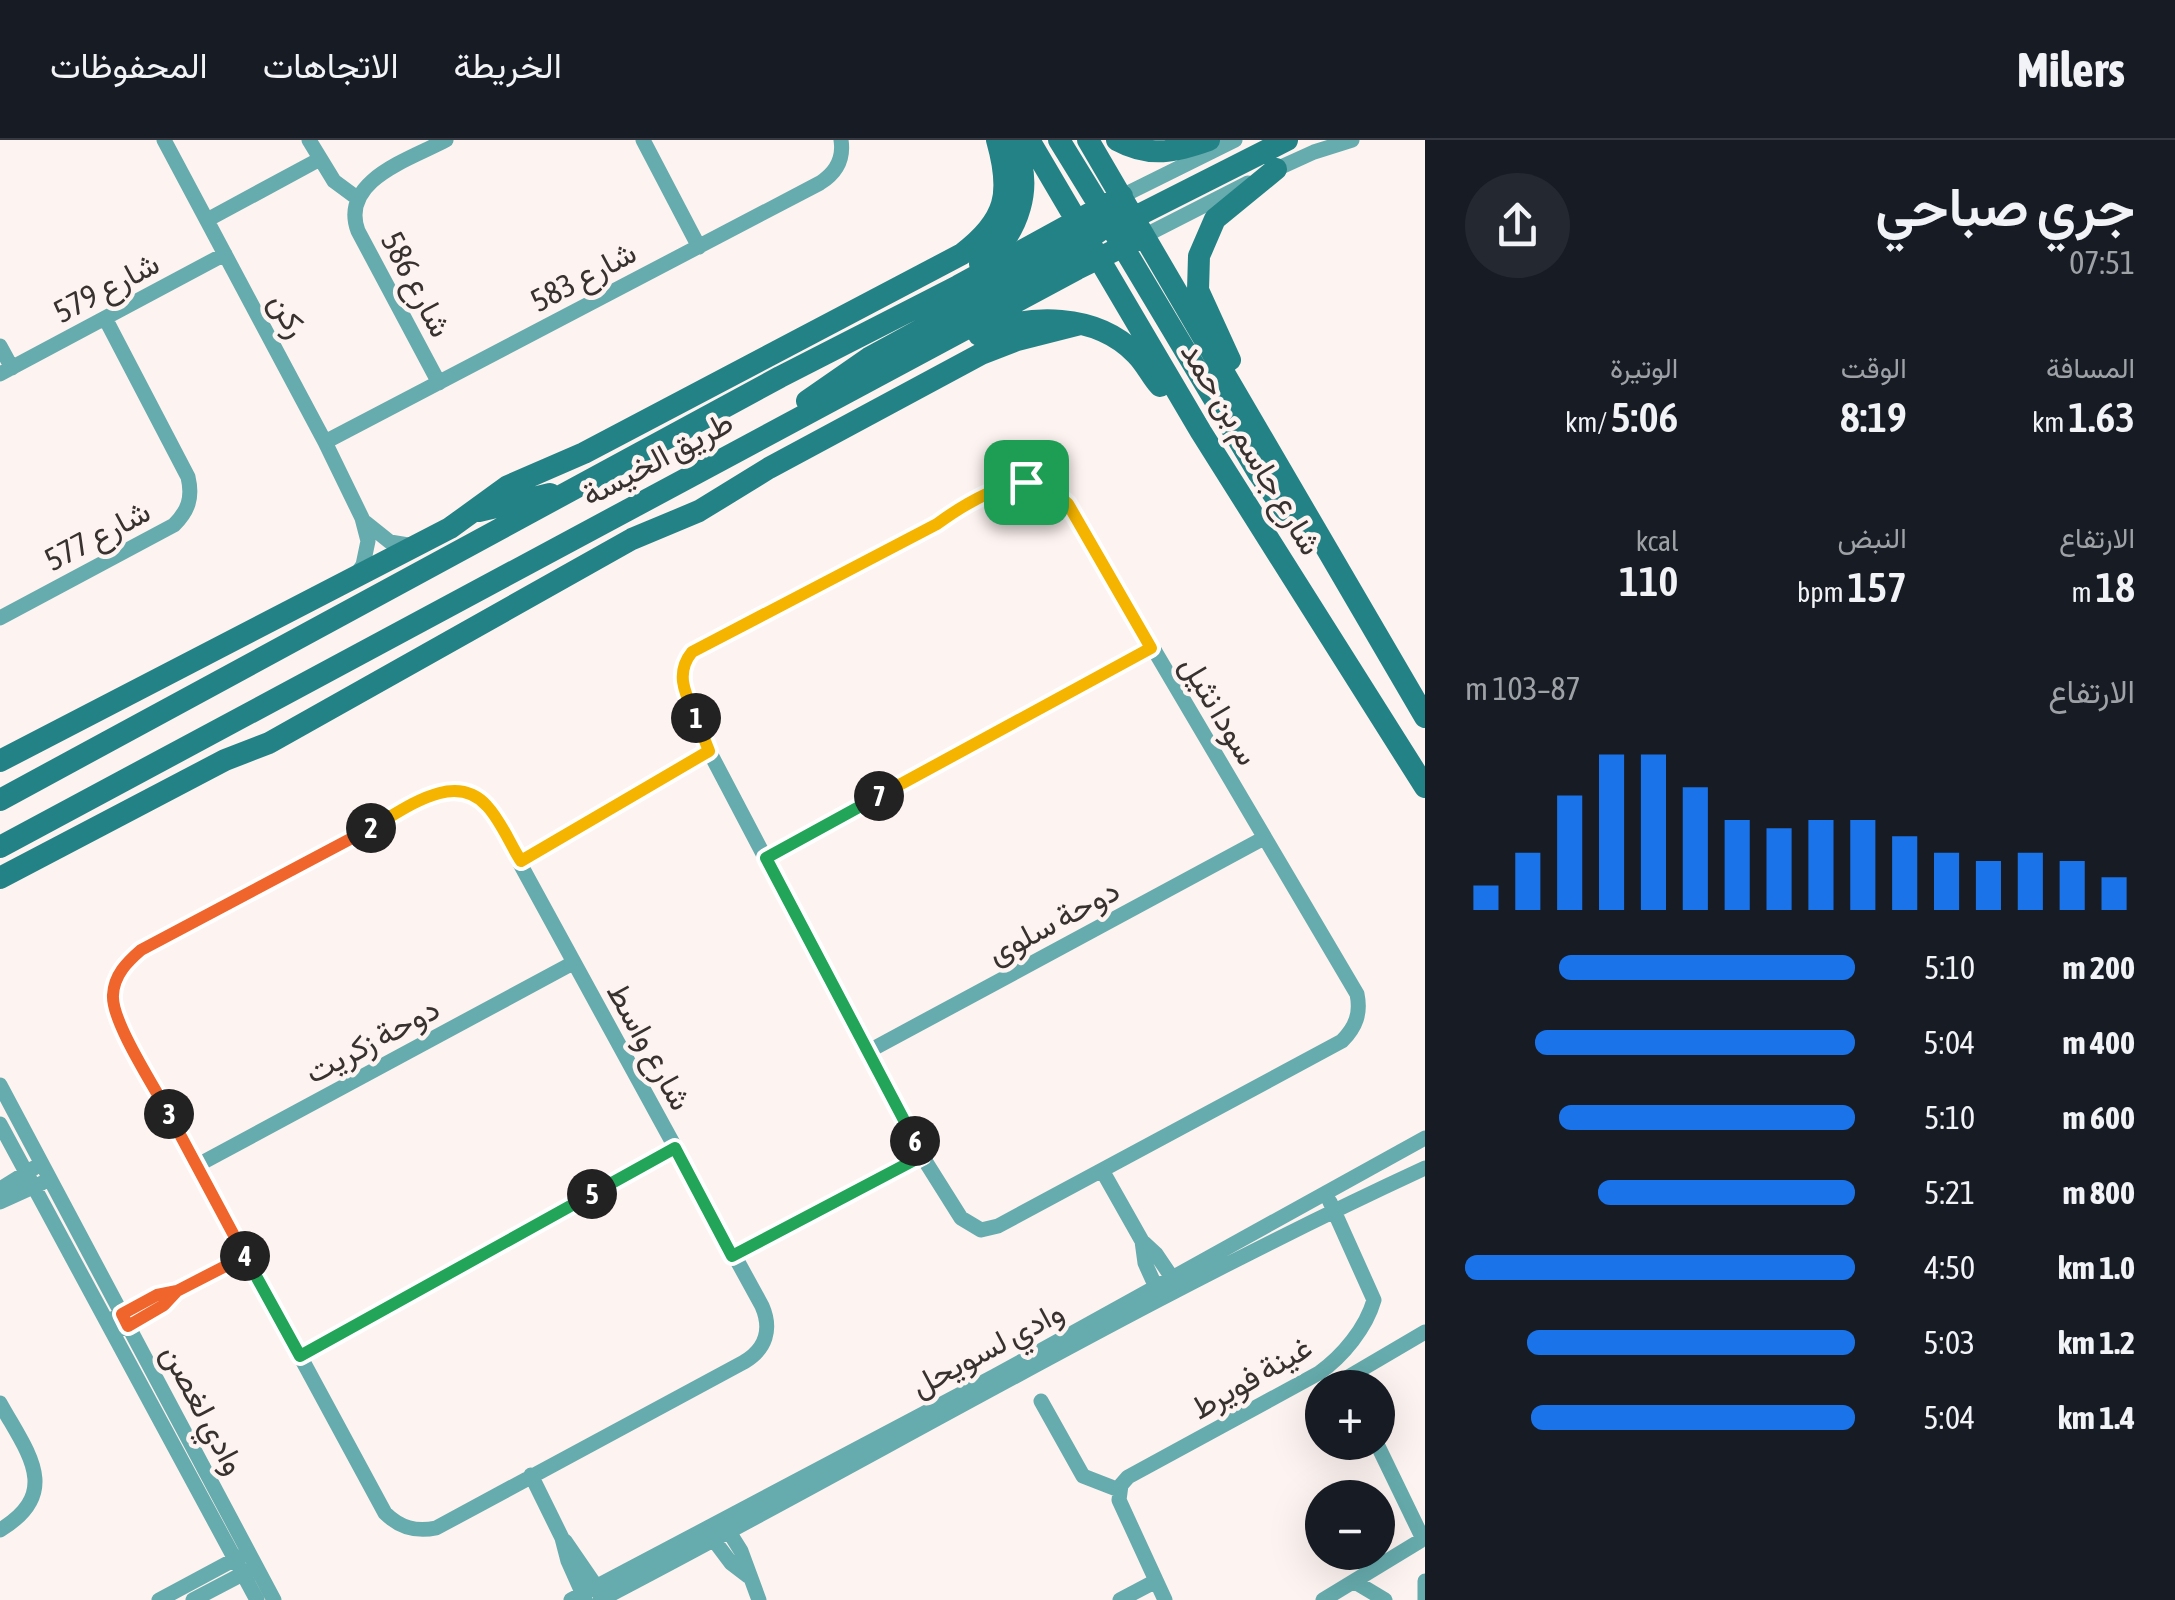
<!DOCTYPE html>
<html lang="ar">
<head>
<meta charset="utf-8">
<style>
  body { margin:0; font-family:"Asap Condensed",Vazirmatn,sans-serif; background:#242831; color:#f1f3f6; direction:rtl; height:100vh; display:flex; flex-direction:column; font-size:38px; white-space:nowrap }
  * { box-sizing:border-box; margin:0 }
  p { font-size:32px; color:#9ea1a6 }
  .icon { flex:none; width:55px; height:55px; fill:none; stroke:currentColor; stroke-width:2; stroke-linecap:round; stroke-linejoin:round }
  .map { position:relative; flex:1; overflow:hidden; direction:ltr }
  .details { display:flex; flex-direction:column; background:#171b24; width:750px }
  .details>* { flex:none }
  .buttons { position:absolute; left:1305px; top:1230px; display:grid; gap:20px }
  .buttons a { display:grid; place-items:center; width:90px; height:90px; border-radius:50%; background:#171b24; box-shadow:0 10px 40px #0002; font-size:50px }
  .pin { position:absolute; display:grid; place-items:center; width:85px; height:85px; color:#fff; margin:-42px; border-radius:20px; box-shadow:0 5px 15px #0006 }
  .km { position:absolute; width:50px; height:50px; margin:-25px; border-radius:50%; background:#222; color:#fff; font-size:28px; line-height:50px; text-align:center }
  .round { display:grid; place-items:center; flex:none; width:105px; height:105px; border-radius:52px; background:#242831 }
  .overview { display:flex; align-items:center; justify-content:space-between; height:170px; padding:0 40px }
  h1 { font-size:55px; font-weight:600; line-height:75px }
  .metrics { display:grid; grid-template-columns:repeat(3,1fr); gap:15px; height:170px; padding:10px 40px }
  .metrics div { display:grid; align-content:center }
  .metrics b { font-size:42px; font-weight:600 }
  .metrics small { font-size:28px; font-weight:400 }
  .metrics p { font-size:28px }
  .chart { height:280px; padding:20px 40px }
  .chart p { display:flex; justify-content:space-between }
  .chart svg { width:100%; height:180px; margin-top:10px; stroke:#1a73e8; stroke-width:6 }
  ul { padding:0 40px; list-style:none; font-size:32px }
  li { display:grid; grid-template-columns:160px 120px 1fr; align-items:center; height:75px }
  li i { height:25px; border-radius:12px; background:#1a73e8 }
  header { display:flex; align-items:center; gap:60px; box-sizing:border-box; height:140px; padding:0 50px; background:#171b24; border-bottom:2px solid #363941 }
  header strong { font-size:48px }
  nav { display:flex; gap:55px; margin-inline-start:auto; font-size:35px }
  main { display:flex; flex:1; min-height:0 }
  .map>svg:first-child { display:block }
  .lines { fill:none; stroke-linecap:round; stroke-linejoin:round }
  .street { stroke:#66abad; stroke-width:15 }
  .secondary { stroke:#238285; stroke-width:22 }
  .split-1-casing { stroke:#fff; stroke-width:20 }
  .split-2-casing { stroke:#fff; stroke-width:20 }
  .split-3-casing { stroke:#fff; stroke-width:20 }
  .split-4-casing { stroke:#fff; stroke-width:20 }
  .split-5-casing { stroke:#fff; stroke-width:20 }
  .split-6-casing { stroke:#fff; stroke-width:20 }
  .split-7-casing { stroke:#fff; stroke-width:20 }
  .split-8-casing { stroke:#fff; stroke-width:20 }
  .split-1 { stroke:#f5b400; stroke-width:12 }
  .split-2 { stroke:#f5b400; stroke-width:12 }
  .split-3 { stroke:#f0652b; stroke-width:12 }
  .split-4 { stroke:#f0652b; stroke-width:12 }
  .split-5 { stroke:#22a559; stroke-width:12 }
  .split-6 { stroke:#22a559; stroke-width:12 }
  .split-7 { stroke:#22a559; stroke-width:12 }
  .split-8 { stroke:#f5b400; stroke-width:12 }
  .labels { text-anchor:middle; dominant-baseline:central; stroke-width:9; stroke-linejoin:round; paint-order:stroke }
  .street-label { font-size:32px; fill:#37312f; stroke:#fdf3f0 }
</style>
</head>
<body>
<header>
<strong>Milers</strong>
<nav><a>الخريطة</a><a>الاتجاهات</a><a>المحفوظات</a></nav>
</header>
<main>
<section class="details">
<div class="overview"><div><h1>جري صباحي</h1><p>07:51</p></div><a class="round"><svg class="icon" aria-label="share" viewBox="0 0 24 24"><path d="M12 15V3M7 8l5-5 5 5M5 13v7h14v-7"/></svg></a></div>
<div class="metrics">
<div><p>المسافة</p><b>1.63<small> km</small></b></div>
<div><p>الوقت</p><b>8:19</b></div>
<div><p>الوتيرة</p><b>5:06<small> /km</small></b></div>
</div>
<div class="metrics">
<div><p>الارتفاع</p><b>18<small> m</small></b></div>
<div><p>النبض</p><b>157<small> bpm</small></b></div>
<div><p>kcal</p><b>110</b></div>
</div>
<div class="chart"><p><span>الارتفاع</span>87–103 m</p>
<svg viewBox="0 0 160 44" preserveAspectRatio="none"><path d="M5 44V38M15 44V30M25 44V16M35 44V6M45 44V6M55 44V14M65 44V22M75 44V24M85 44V22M95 44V22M105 44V26M115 44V30M125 44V32M135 44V30M145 44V32M155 44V36"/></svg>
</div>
<ul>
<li><b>200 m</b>5:10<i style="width:76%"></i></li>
<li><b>400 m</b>5:04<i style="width:82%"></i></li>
<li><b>600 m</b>5:10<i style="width:76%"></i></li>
<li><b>800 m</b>5:21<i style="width:66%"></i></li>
<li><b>1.0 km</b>4:50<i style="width:100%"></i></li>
<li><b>1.2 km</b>5:03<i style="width:84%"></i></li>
<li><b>1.4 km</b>5:04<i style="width:83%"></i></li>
</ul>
</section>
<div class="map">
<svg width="1425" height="1460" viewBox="0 0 1425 1460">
  <rect width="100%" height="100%" fill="#fdf3f0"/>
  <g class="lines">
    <!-- street -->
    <path class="street" d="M 164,0 L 325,302 L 362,378 L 368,401 L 363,425 L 357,434
      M 309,0 L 334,41 L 357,58
      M 643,0 L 699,107
      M 1268,33 L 1314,12 L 1352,0
      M 1122,56 L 1235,0
      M 207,80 L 320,19
      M 1144,96 L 1248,43
      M 0,206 L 12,228
      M 0,234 L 225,114
      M 439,243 L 358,91 C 339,40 411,19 446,0
      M 325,302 L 820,43 C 836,33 844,19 841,0
      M 1026,342 L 1050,348 L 1068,364 L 1357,854 C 1361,873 1356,887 1342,901 L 998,1086 L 981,1090 L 961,1078 L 922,1016 L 709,611 C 697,580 663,532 699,507 L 937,384 C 962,365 994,346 1026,342 Z
      M 365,382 L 390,402 L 414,406
      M 0,478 L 174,385 C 188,371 193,358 188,337 L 105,178
      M 450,650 L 478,658 L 489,667 L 762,1166 C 772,1189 766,1209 744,1222 L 436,1388 C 416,1392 400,1388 385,1373 L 115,874 C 109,846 120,828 141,810 L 437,652 Z
      M 766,718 L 1151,508
      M 521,721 L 709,611
      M 869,911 L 1264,698
      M 0,945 L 274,1460
      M 0,984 L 257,1460
      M 196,1026 L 573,823
      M 1103,1032 L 1142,1101 L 1145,1123 L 1159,1154
      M 0,1049 L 34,1028
      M 0,1062 L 42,1043
      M 1142,1101 L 1156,1114 L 1177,1145
      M 732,1116 L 922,1016
      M 114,1178 L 157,1155 L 177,1151 L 245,1115
      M 119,1190 L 164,1165 L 177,1151
      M 300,1216 L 675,1009
      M 1345,1239 L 1425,1192
      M 1041,1261 L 1083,1336 L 1119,1350
      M 0,1263 C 27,1312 63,1352 0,1390
      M 1376,1302 L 1423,1399
      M 531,1335 L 562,1398 L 568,1421 L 585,1459
      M 726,1387 L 741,1411 L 759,1460
      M 710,1395 L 731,1423 L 748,1436
      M 565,1401 L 600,1452
      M 1425,1441 L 1425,1460
      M 1355,1442 L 1385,1460
      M 159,1460 L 241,1416
      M 193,1460 L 252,1429
      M 571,1460 L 995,1236 L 1425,998
      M 600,1460 C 875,1317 1143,1158 1425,1028
      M 1120,1460 L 1156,1441
      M 1165,1460 L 1119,1360 L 1121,1345 L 1128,1337 L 1319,1233 C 1343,1216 1366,1188 1374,1160 L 1330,1062
      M 1323,1460 L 1425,1398"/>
    <!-- secondary -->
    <path class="secondary" d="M 1029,0 L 1201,292 L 1425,647
      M 1059,0 L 1107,78
      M 1088,0 L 1425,577
      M 1117,0 C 1150,18 1176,12 1209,0
      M 1121,84 L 1287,0
      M 1116,95 L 1259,334 L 1291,379 L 1308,396
      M 980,124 C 1019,96 1037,43 1011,0
      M 979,195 C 1029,173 1096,173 1136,214 C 1146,224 1151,236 1160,246
      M 1230,220 L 1198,150 L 1199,116 L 1215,79 L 1276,29
      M 807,261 L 869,218 L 1089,98 C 1106,87 1121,78 1122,56
      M 479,371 L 550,354
      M 0,621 L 450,388 L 508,346 L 584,313 L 962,114 C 1007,80 1012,53 997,0
      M 0,660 L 780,237 L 958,146 L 1122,56
      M 0,707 L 1077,129 L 1144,96
      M 0,738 L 225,620 L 269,603 L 632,399 L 699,371 L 769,328 L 981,214 L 1017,200 L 1080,184"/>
  </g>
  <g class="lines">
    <defs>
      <path id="split-1" d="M 696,578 C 686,555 674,534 692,512 L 937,384 C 963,365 994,346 1026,342"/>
      <path id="split-2" d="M 371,688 C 404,670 454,629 487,666 C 501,681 510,704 521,721 L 709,611 L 696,578"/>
      <path id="split-3" d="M 169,974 C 155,948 111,881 113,855 C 114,835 127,822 141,810 L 371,688"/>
      <path id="split-4" d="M 169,974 L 245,1116 L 177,1151 L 164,1165 L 128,1186 L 122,1174 L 157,1155 L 177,1151 L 245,1116"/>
      <path id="split-5" d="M 245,1116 L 300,1216 L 592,1054"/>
      <path id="split-6" d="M 592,1054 L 675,1008 L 732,1116 L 922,1016 L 915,1001"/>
      <path id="split-7" d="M 879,656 L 766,718 L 915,1001"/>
      <path id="split-8" d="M 879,656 L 1151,508 L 1068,364 L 1050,348 L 1026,342"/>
    </defs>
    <!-- split-1 casing -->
    <use href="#split-1" class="split-1-casing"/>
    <!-- split-2 casing -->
    <use href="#split-2" class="split-2-casing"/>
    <!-- split-3 casing -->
    <use href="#split-3" class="split-3-casing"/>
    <!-- split-4 casing -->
    <use href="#split-4" class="split-4-casing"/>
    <!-- split-5 casing -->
    <use href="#split-5" class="split-5-casing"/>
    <!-- split-6 casing -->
    <use href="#split-6" class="split-6-casing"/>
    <!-- split-7 casing -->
    <use href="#split-7" class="split-7-casing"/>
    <!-- split-8 casing -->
    <use href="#split-8" class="split-8-casing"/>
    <!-- split-1 -->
    <use href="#split-1" class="split-1"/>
    <!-- split-2 -->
    <use href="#split-2" class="split-2"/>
    <!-- split-3 -->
    <use href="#split-3" class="split-3"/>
    <!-- split-4 -->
    <use href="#split-4" class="split-4"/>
    <!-- split-5 -->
    <use href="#split-5" class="split-5"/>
    <!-- split-6 -->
    <use href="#split-6" class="split-6"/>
    <!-- split-7 -->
    <use href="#split-7" class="split-7"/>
    <!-- split-8 -->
    <use href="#split-8" class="split-8"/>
  </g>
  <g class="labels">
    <!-- street labels -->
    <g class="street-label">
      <text transform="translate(583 136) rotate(-28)">شارع 583</text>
      <text transform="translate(417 144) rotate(62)">شارع 586</text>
      <text transform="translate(106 147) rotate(-28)">شارع 579</text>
      <text transform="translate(289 175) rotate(62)">ركن</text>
      <text transform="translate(1252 308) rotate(59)">شارع جاسم بن حمد</text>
      <text transform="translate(657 318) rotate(-28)">طريق الخيسة</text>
      <text transform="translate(97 395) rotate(-28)">شارع 577</text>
      <text transform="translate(1220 570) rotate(59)">سودا نثيل</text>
      <text transform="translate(1053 781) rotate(-28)">دوحة سلوى</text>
      <text transform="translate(372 900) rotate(-28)">دوحة زكريت</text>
      <text transform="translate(650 906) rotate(61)">شارع واسط</text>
      <text transform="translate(987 1208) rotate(-28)">وادي لسويحل</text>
      <text transform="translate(1251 1237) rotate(-30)">غينة فويرط</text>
      <text transform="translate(204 1269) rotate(62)">وادي لغصن</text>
    </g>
  </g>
</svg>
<div class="buttons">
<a>+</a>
<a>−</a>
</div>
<div class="pin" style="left:1026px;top:342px;background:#1e9e55"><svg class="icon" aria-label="arrive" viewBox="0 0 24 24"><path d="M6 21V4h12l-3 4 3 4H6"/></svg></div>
<b class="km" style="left:696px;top:578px">1</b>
<b class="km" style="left:371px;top:688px">2</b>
<b class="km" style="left:169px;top:974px">3</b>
<b class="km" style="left:245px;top:1116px">4</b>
<b class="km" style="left:592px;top:1054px">5</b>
<b class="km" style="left:915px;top:1001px">6</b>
<b class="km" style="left:879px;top:656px">7</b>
</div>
</main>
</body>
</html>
